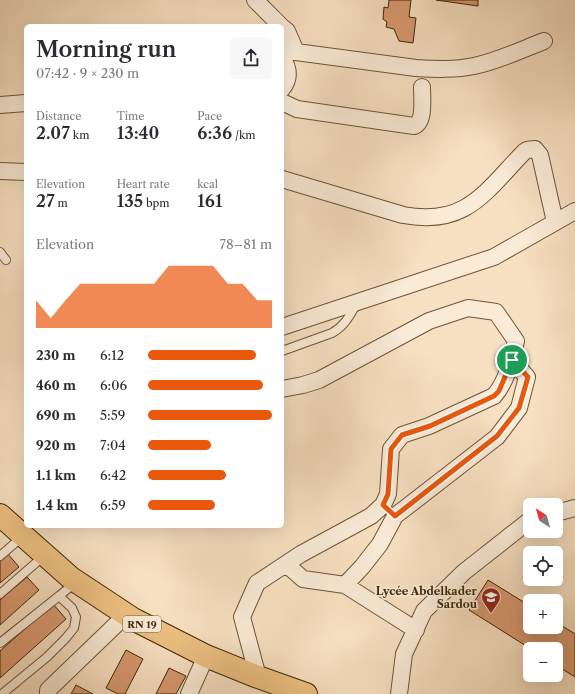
<!DOCTYPE html>
<html lang="en">
<head>
<meta charset="utf-8">
<style>
  body { margin:0; font-family:"Libre Caslon Text",serif; background:#f7f7f7; color:#2b2b33; height:100vh; display:flex; flex-direction:column; font-size:15px; white-space:nowrap }
  * { box-sizing:border-box; margin:0 }
  p { font-size:13px; color:#7c7c81 }
  .icon { flex:none; width:22px; height:22px; fill:none; stroke:currentColor; stroke-width:2; stroke-linecap:round; stroke-linejoin:round }
  .map { position:relative; flex:1; overflow:hidden }
  .details { position:absolute; left:24px; top:24px; width:260px; height:504px; display:flex; flex-direction:column; background:#fff; border-radius:6px; box-shadow:0 4px 16px #0002 }
  .details>* { flex:none }
  .needle { width:26px; rotate:323deg }
  .tools { position:absolute; left:523px; top:498px; display:grid; gap:8px }
  .tools a { display:grid; place-items:center; width:40px; height:40px; border-radius:6px; background:#fff; box-shadow:0 4px 16px #0002; font-size:20px }
  .pin { position:absolute; display:grid; place-items:center; width:34px; height:34px; color:#fff; margin:-17px; border:2px solid #fff; border-radius:50%; box-shadow:0 1px 4px #0007 }
  .round { display:grid; place-items:center; flex:none; width:42px; height:42px; border-radius:6px; background:#f7f7f7 }
  .head { display:flex; align-items:center; justify-content:space-between; height:68px; padding:0 12px }
  h1 { font-size:22px; font-weight:600; line-height:30px }
  .figures { display:grid; grid-template-columns:repeat(3,1fr); gap:6px; height:68px; padding:4px 12px }
  .figures div { display:grid; align-content:center }
  .figures b { font-size:17px; font-weight:600 }
  .figures small { font-size:11px; font-weight:400 }
  .figures p { font-size:11px }
  .chart { height:112px; padding:8px 12px }
  .chart p { display:flex; justify-content:space-between }
  .chart svg { width:100%; height:72px; margin-top:4px; fill:#ea580c; opacity:.7 }
  ul { padding:0 12px; list-style:none; font-size:13px }
  li { display:grid; grid-template-columns:64px 48px 1fr; align-items:center; height:30px }
  li i { height:10px; border-radius:5px; background:#ea580c }
  .map>svg:first-child { display:block }
  .building { fill:#d89970; stroke:#3d2707 }
  .lines { fill:none; stroke-linecap:round; stroke-linejoin:round }
  .service-casing { stroke:#6c5536; stroke-width:10 }
  .minor-casing { stroke:#6c5536; stroke-width:18 }
  .primary-casing { stroke:#3d2707; stroke-width:24 }
  .service { stroke:#faebd7; stroke-width:8 }
  .minor { stroke:#faebd7; stroke-width:16 }
  .primary { stroke:#ecc081; stroke-width:22 }
  .route-casing { stroke:#fff; stroke-width:8 }
  .route { stroke:#ea580c; stroke-width:5 }
  .labels { text-anchor:middle; dominant-baseline:central; stroke-width:3.5; stroke-linejoin:round; paint-order:stroke }
  .shield { fill:#faebd7; stroke:#766245; stroke-width:1 }
  .shield-label { font-size:10px; font-weight:bold; fill:#3d2707 }
  .poi-label { font-size:11px; font-weight:bold; fill:#3d2707; stroke:#faebd7; text-anchor:end }
</style>
</head>
<body>
<div class="map">
<svg width="575" height="694" viewBox="0 0 575 694">
  <rect width="100%" height="100%" fill="#f7e0c2"/>
  <filter id="stains"><feTurbulence type="fractalNoise" baseFrequency=".005" numOctaves="4"/><feColorMatrix values="0 0 0 0 .2 0 0 0 0 .09 0 0 0 0 .02 0 0 0 .5 -.17"/></filter>
  <radialGradient id="worn" r=".72"><stop offset=".6" stop-color="#630" stop-opacity="0"/><stop offset="1" stop-color="#630" stop-opacity=".3"/></radialGradient>
  <!-- building -->
  <path class="building" d="M 389,0 L 411,0 L 409,17 L 416,18 L 413,43 L 399,41 L 394,29 L 386,27 L 387,22 L 383,19 L 384,7 L 388,8 Z
    M 436,0 L 478,0 L 478,6 Z
    M 8,554 L 19,567 L 0,583 L 0,561 Z
    M 27,577 L 39,590 L 0,625 L 0,600 Z
    M 488,580 L 530,606 L 530,627 L 556,627 L 556,622 L 575,634 L 575,677 L 556,665 L 556,649 L 531,649 L 469,610 Z
    M 53,604 L 66,619 L 0,678 L 0,651 Z
    M 126,650 L 143,659 L 125,694 L 118,694 L 106,688 Z
    M 169,668 L 186,676 L 176,694 L 156,694 Z
    M 76,685 L 93,694 L 71,694 Z"/>
  <g class="lines">
    <defs>
      <path id="service" d="M 0,252 L 6,260
        M 282,351 L 332,333 C 345,326 350,315 357,303
        M 0,556 L 22,537
        M 0,594 L 45,555
        M 0,643 L 59,596
        M 2,694 L 47,657 L 66,638 L 74,628 L 76,617 L 72,608 L 59,596 L 75,583"/>
      <path id="minor" d="M 255,0 L 281,26
        M 282,27 L 287,31 L 296,52
        M 282,52 L 296,52 L 416,68 C 435,69 455,70 474,66 C 498,61 521,50 544,41
        M 282,57 C 289,68 290,79 282,89
        M 282,102 L 297,109 L 414,126 C 425,122 422,98 422,87
        M 0,105 L 26,103
        M 0,171 L 26,172
        M 282,179 L 403,215 C 466,227 485,192 524,152 L 527,150 L 535,149 L 540,155 L 555,222
        M 282,327 L 494,257 L 575,211
        M 556,513 L 575,508
        M 286,564 L 303,579 L 345,585 L 416,630
        M 345,585 L 362,567 L 380,544 L 395,516 L 497,437 L 519,408 L 527,377 L 512,360
        M 258,677 L 242,617 L 257,583 L 301,554 L 371,516 L 383,505 L 388,494 L 391,449 L 402,435 L 429,426 L 494,396 C 507,381 512,359 516,341 L 496,312 L 468,308 L 429,321 L 319,380 L 303,385 L 282,389
        M 48,694 L 48,690 L 126,615
        M 189,694 L 206,656
        M 399,694 L 404,654 L 424,611 L 464,572 L 530,520"/>
      <path id="primary" d="M 0,515 L 71,578 L 133,619 L 206,656 L 258,677 L 306,694"/>
    </defs>
    <!-- service casing -->
    <use href="#service" class="service-casing"/>
    <!-- minor casing -->
    <use href="#minor" class="minor-casing"/>
    <!-- primary casing -->
    <use href="#primary" class="primary-casing"/>
    <!-- service -->
    <use href="#service" class="service"/>
    <!-- minor -->
    <use href="#minor" class="minor"/>
    <!-- primary -->
    <use href="#primary" class="primary"/>
  </g>
  <g class="lines">
    <defs>
      <path id="route" d="M 512,360 L 528,377 L 519,408 L 497,436 L 395,516 L 383,505 L 388,494 L 391,449 L 402,435 L 430,426 L 494,396 L 499,391 Z"/>
    </defs>
    <!-- route casing -->
    <use href="#route" class="route-casing"/>
    <!-- route -->
    <use href="#route" class="route"/>
  </g>
  <!-- icons -->
  <defs>
    <symbol id="school-pin" viewBox="-11 -11 22 30"><path d="M0 17L-7.5 6A9.5 9.5 0 1 1 7.5 6Z" fill="#8f2418" stroke="#faebd7"/><path d="M0-5L7-2L0 1L-7-2ZM-4 1L0 2.5L4 1V4Q0 6-4 4Z" fill="#fff"/></symbol>
  </defs>
  <g fill-rule="evenodd">
    <use href="#school-pin" x="480" y="586" width="22" height="30"/>
  </g>
  <g class="labels">
    <!-- shield labels -->
    <rect class="shield" x="123" y="616" width="38" height="16" rx="3"/>
    <g class="shield-label">
      <text x="142" y="624">RN 19</text>
    </g>
    <!-- poi labels -->
    <g class="poi-label">
      <text x="477" y="591">Lycée Abdelkader<tspan x="477" dy="13">Sardou</tspan></text>
    </g>
  </g>
  <rect width="100%" height="100%" filter="url(#stains)"/>
  <rect width="100%" height="100%" fill="url(#worn)"/>
</svg>
<div class="tools">
<a><svg class="needle" viewBox="-14 -14 28 28"><path d="M0-13l5 13h-10z" fill="#e53935"/><path d="M0 13l5-13h-10z" fill="#7c7c81"/></svg></a>
<a><svg class="icon" aria-label="locate" viewBox="0 0 24 24"><circle cx="12" cy="12" r="6"/><path d="M12 2v4M12 18v4M2 12h4M18 12h4"/></svg></a>
<a>+</a>
<a>−</a>
</div>
<div class="pin" style="left:512px;top:360px;background:#1e9e55"><svg class="icon" aria-label="arrive" viewBox="0 0 24 24"><path d="M6 21V4h12l-3 4 3 4H6"/></svg></div>
<section class="details">
<div class="head"><div><h1>Morning run</h1><p>07:42 · 9 × 230 m</p></div><a class="round"><svg class="icon" aria-label="share" viewBox="0 0 24 24"><path d="M12 15V3M7 8l5-5 5 5M5 13v7h14v-7"/></svg></a></div>
<div class="figures">
<div><p>Distance</p><b>2.07<small> km</small></b></div>
<div><p>Time</p><b>13:40</b></div>
<div><p>Pace</p><b>6:36<small> /km</small></b></div>
</div>
<div class="figures">
<div><p>Elevation</p><b>27<small> m</small></b></div>
<div><p>Heart rate</p><b>135<small> bpm</small></b></div>
<div><p>kcal</p><b>161</b></div>
</div>
<div class="chart"><p><span>Elevation</span>78–81 m</p>
<svg viewBox="0 0 160 44" preserveAspectRatio="none"><path d="M0 44V27L10 38L20 27L30 17L40 17L50 17L60 17L70 17L80 17L90 6L100 6L110 6L120 6L130 17L140 17L150 27L160 27V44z"/></svg>
</div>
<ul>
<li><b>230 m</b>6:12<i style="width:87%"></i></li>
<li><b>460 m</b>6:06<i style="width:93%"></i></li>
<li><b>690 m</b>5:59<i style="width:100%"></i></li>
<li><b>920 m</b>7:04<i style="width:51%"></i></li>
<li><b>1.1 km</b>6:42<i style="width:63%"></i></li>
<li><b>1.4 km</b>6:59<i style="width:54%"></i></li>
</ul>
</section>
</div>
</body>
</html>
